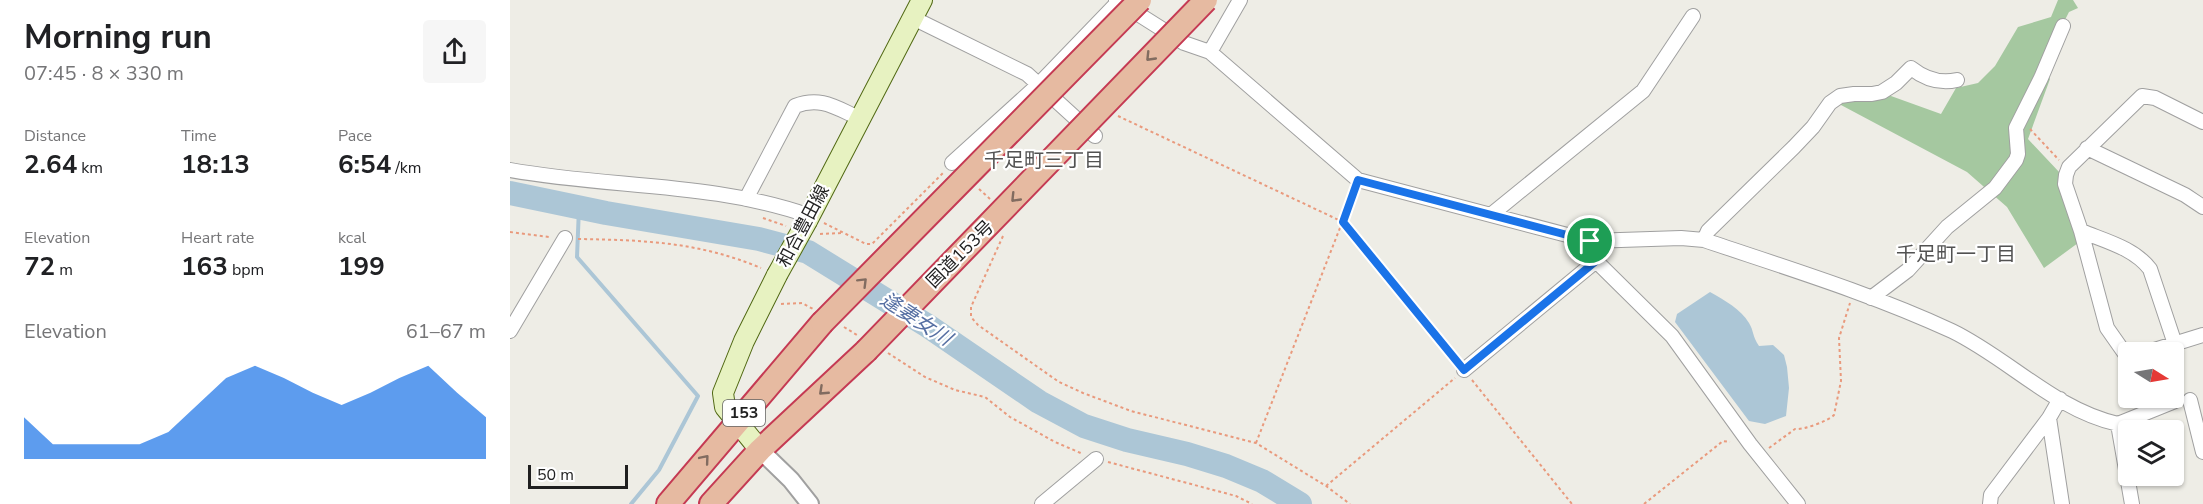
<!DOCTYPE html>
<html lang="en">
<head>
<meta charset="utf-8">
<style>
  body { margin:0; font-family:"Nunito Sans","Noto Sans JP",sans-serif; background:#f6f6f6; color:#202124; height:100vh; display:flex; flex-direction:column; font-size:22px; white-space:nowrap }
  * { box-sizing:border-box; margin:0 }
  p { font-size:20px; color:#757577 }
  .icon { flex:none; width:33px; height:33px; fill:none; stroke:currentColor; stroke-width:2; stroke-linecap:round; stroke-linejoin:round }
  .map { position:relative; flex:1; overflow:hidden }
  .drawer { display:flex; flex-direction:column; background:#fff; width:510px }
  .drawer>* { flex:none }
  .needle { width:39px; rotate:101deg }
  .buttons { position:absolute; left:1608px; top:342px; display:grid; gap:12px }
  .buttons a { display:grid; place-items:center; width:66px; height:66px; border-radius:6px; background:#fff; box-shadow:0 2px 4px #0004; font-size:30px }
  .scale { position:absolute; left:18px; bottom:15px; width:100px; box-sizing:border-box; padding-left:6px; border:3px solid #1f1f1f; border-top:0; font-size:16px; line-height:21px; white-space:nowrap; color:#1f1f1f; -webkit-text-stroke:4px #fff; paint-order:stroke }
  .pin { position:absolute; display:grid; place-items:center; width:51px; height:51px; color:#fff; margin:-26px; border:3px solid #fff; border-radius:50%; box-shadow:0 2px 6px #0007 }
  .round { display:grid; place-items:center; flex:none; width:63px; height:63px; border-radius:6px; background:#f6f6f6 }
  .headline { display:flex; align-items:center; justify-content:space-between; height:102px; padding:0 24px }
  h1 { font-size:33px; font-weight:700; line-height:45px }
  .stats { display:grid; grid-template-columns:repeat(3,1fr); gap:9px; height:102px; padding:6px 24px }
  .stats div { display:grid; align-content:center }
  .stats b { font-size:26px; font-weight:700 }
  .stats small { font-size:16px; font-weight:400 }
  .stats p { font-size:16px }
  .chart { height:168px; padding:12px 24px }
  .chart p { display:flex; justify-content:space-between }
  .chart svg { width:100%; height:108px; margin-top:6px; fill:#1a73e8; opacity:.7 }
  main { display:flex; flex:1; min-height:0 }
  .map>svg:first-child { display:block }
  .forest { fill:#a5c8a0 }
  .water { fill:#acc6d6 }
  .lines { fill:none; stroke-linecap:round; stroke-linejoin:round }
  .stream { stroke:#acc6d6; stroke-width:4 }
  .river { stroke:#acc6d6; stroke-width:24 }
  .minor-casing { stroke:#a0a0a0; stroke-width:16 }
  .tertiary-casing { stroke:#a0a0a0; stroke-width:20 }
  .secondary-casing { stroke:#516913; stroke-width:22 }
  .trunk-casing { stroke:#c53a53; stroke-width:26 }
  .path { stroke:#e99a7d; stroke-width:2; stroke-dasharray:3 3; stroke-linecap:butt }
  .minor { stroke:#fff; stroke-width:14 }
  .tertiary { stroke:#fff; stroke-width:16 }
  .secondary { stroke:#e7f2c1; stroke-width:20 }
  .trunk { stroke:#e6baa1; stroke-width:22 }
  .secondary-bridge-casing { stroke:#516913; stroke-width:22; stroke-linecap:butt }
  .trunk-bridge-casing { stroke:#c53a53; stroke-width:26; stroke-linecap:butt }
  .secondary-bridge { stroke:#e7f2c1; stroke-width:20 }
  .trunk-bridge { stroke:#e6baa1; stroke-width:22 }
  .oneway { stroke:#826c60 }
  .route-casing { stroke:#fff; stroke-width:12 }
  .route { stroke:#1a73e8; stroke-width:8 }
  .labels { text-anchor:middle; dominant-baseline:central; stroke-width:4.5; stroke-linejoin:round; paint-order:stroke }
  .shield { fill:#fff; stroke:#626262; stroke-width:1.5 }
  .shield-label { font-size:16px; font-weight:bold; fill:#1f1f1f }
  .street-label { font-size:18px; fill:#1f1f1f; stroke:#fff }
  .neighbourhood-label { font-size:20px; fill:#525252; stroke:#fff }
  .water-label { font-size:20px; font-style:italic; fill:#5770a3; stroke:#fff }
</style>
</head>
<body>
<main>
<section class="drawer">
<div class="headline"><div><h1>Morning run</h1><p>07:45 · 8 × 330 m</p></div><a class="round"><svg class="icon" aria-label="share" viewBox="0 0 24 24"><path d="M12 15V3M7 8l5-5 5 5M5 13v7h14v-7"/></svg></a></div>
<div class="stats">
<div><p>Distance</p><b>2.64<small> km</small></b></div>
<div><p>Time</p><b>18:13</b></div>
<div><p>Pace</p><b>6:54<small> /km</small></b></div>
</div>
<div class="stats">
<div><p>Elevation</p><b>72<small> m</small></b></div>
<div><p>Heart rate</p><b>163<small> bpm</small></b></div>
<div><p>kcal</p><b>199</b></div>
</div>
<div class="chart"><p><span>Elevation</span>61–67 m</p>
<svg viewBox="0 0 160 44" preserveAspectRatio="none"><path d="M0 44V27L10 38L20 38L30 38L40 38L50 33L60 22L70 11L80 6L90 11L100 17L110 22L120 17L130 11L140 6L150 17L160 27V44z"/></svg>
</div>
</section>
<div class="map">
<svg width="1693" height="504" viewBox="0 0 1693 504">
  <rect width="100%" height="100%" fill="#eeede6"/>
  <!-- forest -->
  <path class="forest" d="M 1548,0 L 1563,0 L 1568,8 L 1559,12 L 1532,65 L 1540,79 L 1518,139 L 1550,173 L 1568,243 L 1534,268 L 1497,207 L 1457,172 L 1331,105 L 1330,101 L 1345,98 L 1381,96 L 1431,114 L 1446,88 L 1468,83 L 1485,66 L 1508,27 L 1541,17 Z"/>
  <!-- water -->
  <path class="water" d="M 1200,292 C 1214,300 1231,309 1239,323 C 1244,331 1242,336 1249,346 L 1263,345 L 1274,355 L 1277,367 L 1279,388 L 1276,416 L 1255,424 L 1239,421 L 1165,322 L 1167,314 Z"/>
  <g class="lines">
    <!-- stream -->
    <path class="stream" d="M 69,208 L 67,257 L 188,396 L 149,470 L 121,504"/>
    <!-- river -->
    <path class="river" d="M 0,193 L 96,213 L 249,239 L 298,252 L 418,326 L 529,402 L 574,426 L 617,440 L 677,454 L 716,466 L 752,481 L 790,504"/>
    <defs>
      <path id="minor" d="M 606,0 L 674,43 L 700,52 L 848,180 L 1080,241 L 1171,238 L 1194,240 C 1277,268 1362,294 1442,331 C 1498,358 1545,410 1608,424 L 1665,401
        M 403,18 L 517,74 L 585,136
        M 700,52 L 730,0
        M 1577,148 L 1675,195 L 1693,207
        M 442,163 L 528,85 L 610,0
        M 0,170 C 99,188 204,182 300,216
        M 236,199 L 285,106 C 311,96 326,108 349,118
        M 982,214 L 1133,91 L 1183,16
        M 1571,231 C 1595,241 1624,248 1640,269 L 1665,344
        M 1194,240 L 1198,231 L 1284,147 L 1303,127 L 1320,103 L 1330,96 L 1344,94 L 1362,94 L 1372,92 L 1386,83 L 1401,68 C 1415,79 1430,84 1447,80
        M 1080,241 L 1086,261 L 1162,336 L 1240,444 L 1288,504
        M 1361,298 L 1398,270 L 1437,227 L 1485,188 L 1506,160 L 1508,154 L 1506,128 L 1531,78 L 1553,26
        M 0,331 L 55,238
        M 1638,352 L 1693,335
        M 1618,358 L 1597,328 L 1571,231 L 1555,184 L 1556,175 L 1559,167 L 1632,96 L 1645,98 L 1693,122
        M 954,370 L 1086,261
        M 1680,400 L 1693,452
        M 1539,418 L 1552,504
        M 1608,424 L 1622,504
        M 532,504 L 586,459
        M 1480,504 L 1481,495 L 1539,418 L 1550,399"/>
      <path id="tertiary" d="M 250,450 L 281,480 L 300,504"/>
      <path id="secondary" d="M 297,221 L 412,0
        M 250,450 L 215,407 L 213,393 L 234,341 L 267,275"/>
      <path id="trunk" d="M 158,504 L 312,323
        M 201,504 L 250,450 L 356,351"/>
    </defs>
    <!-- minor casing -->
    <use href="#minor" class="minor-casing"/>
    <!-- tertiary casing -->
    <use href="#tertiary" class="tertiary-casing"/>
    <!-- secondary casing -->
    <use href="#secondary" class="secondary-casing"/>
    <!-- trunk casing -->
    <use href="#trunk" class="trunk-casing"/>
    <!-- path -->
    <path class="path" d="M 608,116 L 833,222 L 945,360
      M 1520,129 L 1549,160
      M 469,189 L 480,199
      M 253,218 L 276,226
      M 314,223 L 356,244 L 362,244 L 433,173
      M 0,232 L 39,237
      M 310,234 L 332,233
      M 493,236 L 461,307 L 461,317 L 468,325 L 549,382 L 573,393 L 621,411 L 746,443 L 816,486 L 840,504
      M 68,239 C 134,240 189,242 251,268
      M 271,304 L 292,303 L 303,309
      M 334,327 L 347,335
      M 378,353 L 415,377 L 445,390 L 475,397 L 500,417 L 545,442 L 573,454
      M 962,380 L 1062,504
      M 746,443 L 844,192
      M 1259,448 L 1285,429 C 1294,430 1318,421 1324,415 L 1331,381 L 1329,338 L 1340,303
      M 598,462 L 726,496 L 742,504
      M 816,486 L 945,378
      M 1134,504 L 1213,441 L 1220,442"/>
    <!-- minor -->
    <use href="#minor" class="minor"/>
    <!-- tertiary -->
    <use href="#tertiary" class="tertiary"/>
    <!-- secondary -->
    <use href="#secondary" class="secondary"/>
    <!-- trunk -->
    <use href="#trunk" class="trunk"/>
    <defs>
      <path id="secondary-bridge" d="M 267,275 L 297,221"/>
      <path id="trunk-bridge" d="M 312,323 L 630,0
        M 356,351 L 696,0"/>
    </defs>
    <!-- secondary-bridge casing -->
    <use href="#secondary-bridge" class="secondary-bridge-casing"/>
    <!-- trunk-bridge casing -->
    <use href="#trunk-bridge" class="trunk-bridge-casing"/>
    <!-- secondary-bridge -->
    <use href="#secondary-bridge" class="secondary-bridge"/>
    <!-- trunk-bridge -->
    <use href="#trunk-bridge" class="trunk-bridge"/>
  </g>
  <!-- one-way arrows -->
  <defs><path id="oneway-chevron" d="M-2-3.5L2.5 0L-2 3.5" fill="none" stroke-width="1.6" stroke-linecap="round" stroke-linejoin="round" transform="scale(1.5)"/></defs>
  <g class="oneway">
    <use href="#oneway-chevron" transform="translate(640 57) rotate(134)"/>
    <use href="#oneway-chevron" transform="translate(505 198) rotate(134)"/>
    <use href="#oneway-chevron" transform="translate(353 282) rotate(-45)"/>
    <use href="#oneway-chevron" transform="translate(313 391) rotate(137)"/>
    <use href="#oneway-chevron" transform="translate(195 459) rotate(-50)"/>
  </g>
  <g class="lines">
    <defs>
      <path id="route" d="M 848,180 L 1080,241 L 1086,261 L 954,370 L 833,222 Z"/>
    </defs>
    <!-- route casing -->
    <use href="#route" class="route-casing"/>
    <!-- route -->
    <use href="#route" class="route"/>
  </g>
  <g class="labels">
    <!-- shield labels -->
    <rect class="shield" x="213" y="400" width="42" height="26" rx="4.5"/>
    <g class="shield-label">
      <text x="234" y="413">153</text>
    </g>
    <!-- street labels -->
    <g class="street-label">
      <text transform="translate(293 226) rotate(-62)">和合豊田線</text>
      <text transform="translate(450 254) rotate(-45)">国道153号</text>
    </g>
    <!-- neighbourhood labels -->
    <g class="neighbourhood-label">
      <text x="534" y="160">千足町三丁目</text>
      <text x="1446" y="254">千足町一丁目</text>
    </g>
    <!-- water labels -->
    <g class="water-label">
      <text transform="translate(406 319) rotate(33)">逢妻女川</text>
    </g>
  </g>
</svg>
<div class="buttons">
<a><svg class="needle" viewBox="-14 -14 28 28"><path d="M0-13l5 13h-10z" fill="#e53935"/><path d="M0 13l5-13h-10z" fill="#757577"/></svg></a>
<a><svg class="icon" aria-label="layers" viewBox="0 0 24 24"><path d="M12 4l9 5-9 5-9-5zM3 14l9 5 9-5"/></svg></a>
</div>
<div class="scale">50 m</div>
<div class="pin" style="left:1080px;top:241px;background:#1e9e55"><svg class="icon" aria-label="arrive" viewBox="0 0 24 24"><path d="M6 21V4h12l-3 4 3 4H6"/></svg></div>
</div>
</main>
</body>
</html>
